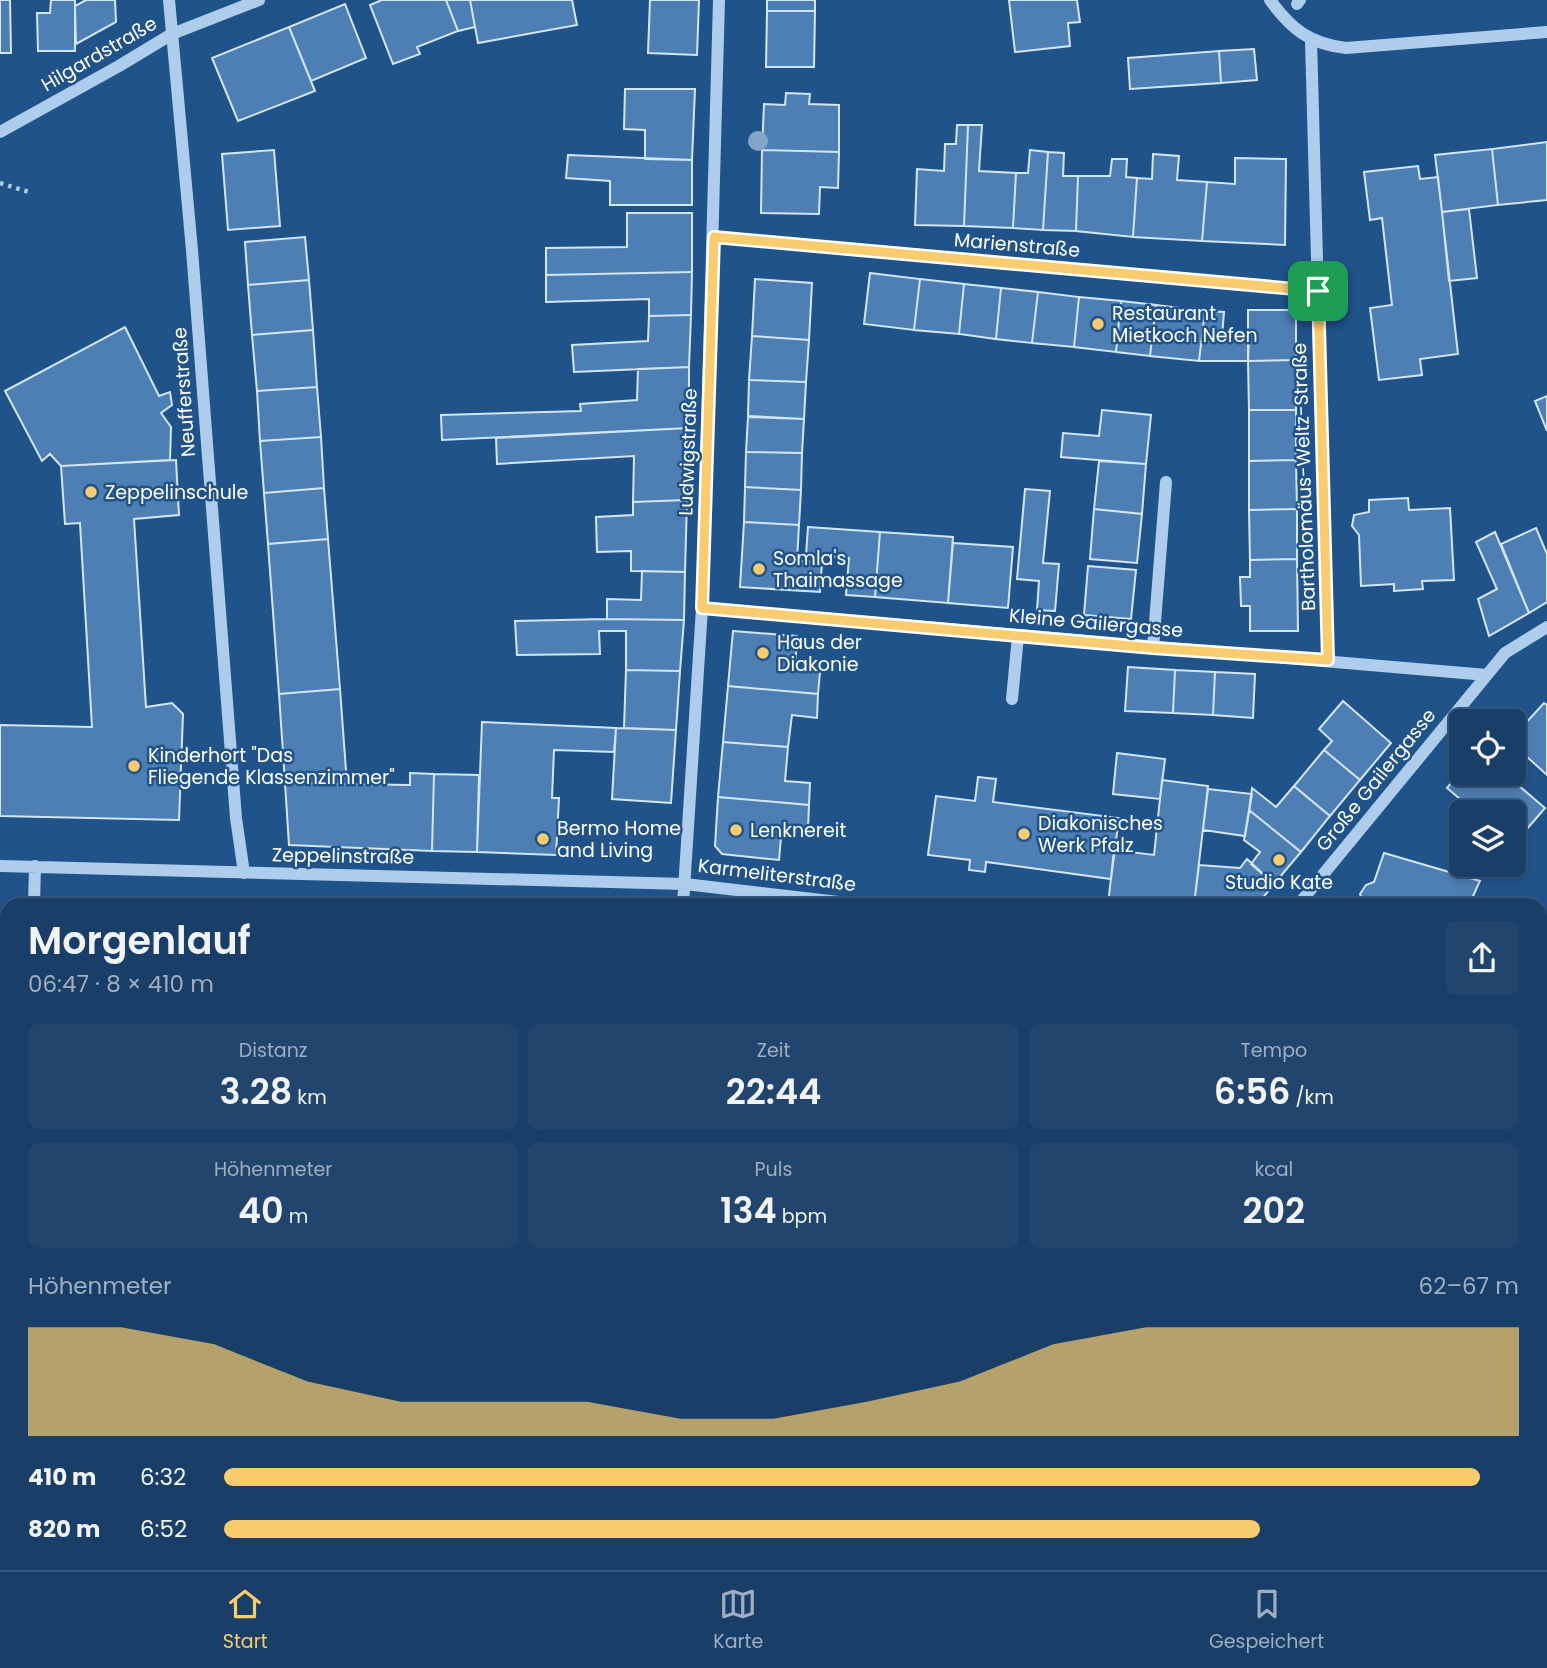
<!DOCTYPE html>
<html lang="de">
<head>
<meta charset="utf-8">
<style>
  body { margin:0; font-family:Poppins,sans-serif; background:#22456e; color:#f1f3f6; height:100vh; display:flex; flex-direction:column; font-size:26px; white-space:nowrap }
  * { box-sizing:border-box; margin:0 }
  p { font-size:23px; color:#9faec0 }
  .icon { flex:none; width:38px; height:38px; fill:none; stroke:currentColor; stroke-width:2; stroke-linecap:round; stroke-linejoin:round }
  .map { position:relative; flex:1; overflow:hidden }
  .side { position:absolute; left:0px; top:898px; width:1547px; height:674px; display:flex; flex-direction:column; background:#193e68; border-radius:21px 21px 0 0; box-shadow:0 4px 10px #0003,0 0 0 2px #37577c }
  .side>* { flex:none }
  .tools { position:absolute; left:1449px; top:709px; display:grid; gap:14px }
  .tools a { display:grid; place-items:center; width:77px; height:77px; border-radius:10px; background:#193e68; box-shadow:0 4px 10px #0003,0 0 0 2px #37577c; font-size:35px }
  .pin { position:absolute; display:grid; place-items:center; width:60px; height:60px; color:#fff; margin:-30px; border-radius:14px; box-shadow:0 4px 10px #0006 }
  .round { display:grid; place-items:center; flex:none; width:74px; height:74px; border-radius:10px; background:#22456e }
  .overview { display:flex; align-items:center; justify-content:space-between; height:119px; padding:0 28px }
  h1 { font-size:38px; font-weight:600; line-height:52px }
  .metrics { display:grid; grid-template-columns:repeat(3,1fr); gap:10px; height:119px; padding:7px 28px }
  .metrics div { display:grid; align-content:center; border-radius:10px; background:#22456e; text-align:center }
  .metrics b { font-size:35px; font-weight:600 }
  .metrics small { font-size:19px; font-weight:400 }
  .metrics p { font-size:19px }
  .chart { height:196px; padding:14px 28px }
  .chart p { display:flex; justify-content:space-between }
  .chart svg { width:100%; height:126px; margin-top:7px; fill:#f8cc6f; opacity:.7 }
  ul { padding:0 28px; list-style:none; font-size:23px }
  li { display:grid; grid-template-columns:112px 84px 1fr; align-items:center; height:52px }
  li i { height:18px; border-radius:9px; background:#f8cc6f }
  .dock { display:flex; justify-content:space-around; align-items:center; height:98px; border-top:2px solid #37577c; background:#193e68; font-size:19px; color:#9faec0 }
  .dock a { display:grid; justify-items:center; gap:4px }
  .dock .current { color:#f8cc6f }
  .map>svg:first-child { display:block }
  .building { fill:#4e7fb4; stroke:#d3e5f8; stroke-width:2 }
  .lines { fill:none; stroke-linecap:round; stroke-linejoin:round }
  .path { stroke:#aecceb; stroke-width:4.5; stroke-dasharray:3.5 5; stroke-linecap:butt }
  .minor { stroke:#aecceb; stroke-width:12 }
  .tree { fill:#83a3c7 }
  .route-casing { stroke:#fff; stroke-width:14 }
  .route { stroke:#f8cc6f; stroke-width:9 }
  .poi-dot { fill:#f8cc6f; stroke:#21538b; stroke-width:2.5 }
  .labels { text-anchor:middle; dominant-baseline:central; stroke-width:5; stroke-linejoin:round; paint-order:stroke }
  .street-label { font-size:19px; fill:#fff; stroke:#21538b }
  .poi-label { font-size:19px; fill:#fff; stroke:#21538b; text-anchor:start }
</style>
</head>
<body>
<div class="map">
<svg width="1547" height="1570" viewBox="0 0 1547 1570">
  <rect width="100%" height="100%" fill="#21538b"/>
  <!-- building -->
  <path class="building" d="M 0,0 L 10,0 L 11,53 L 0,53 Z
    M 51,0 L 75,0 L 75,51 L 38,51 L 37,13 L 50,13 Z
    M 86,0 L 115,0 L 116,22 L 76,44 L 75,6 Z
    M 382,0 L 446,0 L 458,31 L 417,47 L 420,54 L 393,64 L 370,5 Z
    M 446,0 L 470,0 L 475,27 L 458,31 Z
    M 470,0 L 572,0 L 577,25 L 478,43 Z
    M 650,0 L 699,0 L 697,55 L 648,53 Z
    M 767,0 L 815,0 L 815,11 L 767,11 Z
    M 1009,0 L 1077,0 L 1080,22 L 1068,23 L 1070,46 L 1015,52 Z
    M 345,4 L 366,58 L 311,81 L 289,27 Z
    M 767,11 L 815,11 L 814,67 L 766,67 Z
    M 289,27 L 315,91 L 238,121 L 212,58 Z
    M 1254,49 L 1257,80 L 1221,83 L 1219,51 Z
    M 1219,51 L 1221,83 L 1130,89 L 1128,58 Z
    M 625,89 L 695,89 L 692,160 L 645,159 L 645,130 L 624,129 Z
    M 786,93 L 810,94 L 809,104 L 839,105 L 839,152 L 762,150 L 764,104 L 785,105 Z
    M 957,125 L 968,125 L 964,226 L 915,225 L 917,169 L 944,171 L 945,144 L 956,144 Z
    M 968,125 L 982,125 L 979,171 L 1016,173 L 1013,228 L 964,226 Z
    M 1547,142 L 1547,200 L 1498,205 L 1492,149 Z
    M 1492,149 L 1498,205 L 1442,212 L 1435,155 Z
    M 274,150 L 280,226 L 228,230 L 222,154 Z
    M 762,150 L 839,152 L 838,188 L 820,187 L 819,214 L 761,213 Z
    M 1030,150 L 1048,152 L 1043,230 L 1013,228 L 1016,173 L 1028,173 Z
    M 1048,152 L 1064,153 L 1063,176 L 1078,176 L 1076,231 L 1043,230 Z
    M 1153,154 L 1179,156 L 1177,180 L 1207,182 L 1202,241 L 1133,237 L 1137,178 L 1152,179 Z
    M 568,155 L 692,160 L 692,205 L 610,205 L 610,181 L 566,178 Z
    M 1235,158 L 1286,159 L 1285,245 L 1202,241 L 1207,182 L 1235,184 Z
    M 1112,159 L 1127,159 L 1126,177 L 1137,178 L 1133,237 L 1076,231 L 1078,176 L 1110,176 Z
    M 1418,166 L 1420,179 L 1438,177 L 1458,354 L 1420,359 L 1422,375 L 1379,380 L 1370,308 L 1392,305 L 1382,218 L 1370,220 L 1364,172 Z
    M 1469,209 L 1477,278 L 1449,281 L 1442,212 Z
    M 627,213 L 692,213 L 692,272 L 546,275 L 546,248 L 627,247 Z
    M 305,237 L 309,280 L 248,285 L 245,242 Z
    M 692,272 L 691,315 L 649,316 L 649,299 L 546,302 L 546,275 Z
    M 870,273 L 920,279 L 914,330 L 864,324 Z
    M 755,279 L 812,283 L 809,340 L 752,336 Z
    M 920,279 L 964,284 L 959,334 L 914,330 Z
    M 309,280 L 313,330 L 252,335 L 248,285 Z
    M 964,284 L 1001,288 L 996,339 L 959,334 Z
    M 1001,288 L 1038,292 L 1032,343 L 996,339 Z
    M 1038,292 L 1079,297 L 1074,347 L 1032,343 Z
    M 1079,297 L 1121,301 L 1116,352 L 1074,347 Z
    M 1121,301 L 1156,305 L 1150,356 L 1116,352 Z
    M 1156,305 L 1205,311 L 1199,361 L 1150,356 Z
    M 1248,310 L 1296,310 L 1296,360 L 1248,361 Z
    M 1205,311 L 1224,312 L 1222,337 L 1249,338 L 1248,361 L 1199,361 Z
    M 691,315 L 689,367 L 574,372 L 572,345 L 648,341 L 649,316 Z
    M 125,327 L 159,396 L 170,392 L 172,405 L 161,413 L 171,427 L 170,460 L 61,466 L 50,454 L 42,461 L 5,391 Z
    M 313,330 L 317,387 L 257,391 L 252,335 Z
    M 752,336 L 809,340 L 806,382 L 749,380 Z
    M 1296,360 L 1296,410 L 1249,410 L 1248,361 Z
    M 689,367 L 689,428 L 442,440 L 441,415 L 581,411 L 580,404 L 637,400 L 638,369 Z
    M 749,380 L 806,382 L 804,419 L 748,416 Z
    M 317,387 L 321,437 L 260,441 L 257,391 Z
    M 1547,396 L 1547,431 L 1535,401 Z
    M 1102,410 L 1151,415 L 1146,464 L 1061,457 L 1063,433 L 1099,436 Z
    M 1249,410 L 1296,410 L 1296,460 L 1249,461 Z
    M 748,417 L 804,419 L 802,453 L 746,452 Z
    M 689,428 L 687,500 L 633,502 L 634,456 L 497,464 L 496,438 Z
    M 321,437 L 324,488 L 264,493 L 260,441 Z
    M 746,452 L 802,453 L 801,490 L 745,487 Z
    M 176,460 L 179,515 L 134,519 L 146,707 L 172,703 L 183,714 L 179,820 L 0,816 L 0,725 L 92,727 L 80,523 L 65,524 L 61,466 Z
    M 1296,460 L 1297,509 L 1249,510 L 1249,461 Z
    M 1099,461 L 1146,464 L 1142,514 L 1094,509 Z
    M 745,487 L 801,490 L 799,525 L 744,522 Z
    M 324,488 L 328,539 L 268,544 L 264,493 Z
    M 1025,489 L 1050,491 L 1043,563 L 1059,564 L 1055,611 L 1037,610 L 1039,581 L 1017,579 Z
    M 1408,498 L 1409,510 L 1450,508 L 1454,580 L 1422,581 L 1423,589 L 1394,591 L 1394,584 L 1361,586 L 1359,535 L 1352,526 L 1354,515 L 1369,512 L 1369,500 Z
    M 687,500 L 685,572 L 631,571 L 631,551 L 597,552 L 596,517 L 633,515 L 633,502 Z
    M 1094,509 L 1142,514 L 1137,563 L 1090,559 Z
    M 1297,509 L 1297,559 L 1250,560 L 1249,510 Z
    M 744,522 L 799,525 L 797,561 L 822,562 L 820,592 L 740,587 Z
    M 808,527 L 880,532 L 875,597 L 846,595 L 849,558 L 806,555 Z
    M 1536,528 L 1547,554 L 1547,602 L 1529,613 L 1501,544 Z
    M 880,532 L 953,537 L 948,603 L 875,597 Z
    M 1495,532 L 1529,613 L 1489,636 L 1478,599 L 1497,589 L 1476,542 Z
    M 328,539 L 340,689 L 279,694 L 268,544 Z
    M 953,543 L 1013,547 L 1008,608 L 948,603 Z
    M 1297,559 L 1298,631 L 1250,631 L 1250,606 L 1241,606 L 1240,577 L 1250,577 L 1250,560 Z
    M 1088,566 L 1136,570 L 1131,619 L 1084,615 Z
    M 642,571 L 685,572 L 684,620 L 607,619 L 607,599 L 641,600 Z
    M 607,619 L 684,620 L 680,671 L 626,670 L 626,631 L 599,631 L 600,654 L 517,655 L 515,621 Z
    M 733,631 L 797,636 L 795,670 L 820,672 L 818,694 L 728,686 Z
    M 1128,667 L 1175,670 L 1173,713 L 1125,711 Z
    M 626,670 L 680,671 L 676,730 L 624,728 Z
    M 1175,670 L 1215,672 L 1213,715 L 1173,713 Z
    M 1215,672 L 1255,674 L 1253,718 L 1213,715 Z
    M 728,686 L 818,694 L 817,718 L 792,715 L 788,747 L 723,742 Z
    M 340,689 L 347,784 L 285,783 L 279,694 Z
    M 1343,701 L 1391,743 L 1360,780 L 1324,750 L 1332,741 L 1319,729 Z
    M 1544,703 L 1547,705 L 1547,775 L 1514,745 L 1514,736 Z
    M 482,722 L 616,728 L 614,752 L 554,750 L 552,798 L 559,798 L 556,855 L 477,852 Z
    M 616,728 L 676,730 L 671,803 L 612,799 Z
    M 723,742 L 788,747 L 785,781 L 810,783 L 809,805 L 718,797 Z
    M 1324,750 L 1360,780 L 1330,816 L 1294,786 Z
    M 1117,753 L 1165,759 L 1160,799 L 1113,794 Z
    M 1461,771 L 1461,774 L 1505,774 L 1545,808 L 1514,844 L 1514,812 L 1475,812 L 1447,788 Z
    M 410,773 L 434,774 L 432,851 L 289,845 L 285,783 L 410,785 Z
    M 434,774 L 479,775 L 477,852 L 432,851 Z
    M 978,777 L 996,779 L 993,802 L 1119,818 L 1111,879 L 986,862 L 985,872 L 969,870 L 970,860 L 928,855 L 936,796 L 975,801 Z
    M 1162,780 L 1208,786 L 1194,905 L 1108,905 L 1114,850 L 1154,855 Z
    M 1294,786 L 1330,816 L 1301,852 L 1249,810 L 1252,788 L 1276,807 Z
    M 1208,789 L 1252,794 L 1245,836 L 1203,830 Z
    M 718,797 L 809,805 L 808,828 L 782,826 L 779,860 L 722,854 L 715,846 Z
    M 1249,810 L 1301,852 L 1274,884 L 1251,864 L 1260,852 L 1244,840 Z
    M 1384,853 L 1480,881 L 1469,905 L 1365,905 L 1360,894 L 1366,885 L 1374,882 Z
    M 1247,859 L 1274,884 L 1257,905 L 1194,905 L 1199,865 L 1240,868 Z
    M 716,897 L 766,904 L 706,905 Z
    M 1540,931 L 1547,933 L 1547,1001 L 1540,998 Z
    M 0,1061 L 4,1061 L 2,1106 L 0,1106 Z
    M 1540,1142 L 1547,1144 L 1547,1204 L 1540,1202 Z
    M 1540,1235 L 1547,1237 L 1547,1288 L 1540,1286 Z
    M 1547,1341 L 1547,1397 L 1540,1394 L 1540,1361 Z
    M 1540,1394 L 1547,1397 L 1547,1451 L 1540,1448 Z
    M 1540,1465 L 1547,1468 L 1547,1554 L 1540,1552 Z
    M 2,1490 L 7,1493 L 7,1515 L 0,1512 L 0,1495 Z
    M 67,1564 L 226,1564 L 224,1569 L 226,1570 L 65,1570 Z
    M 508,1564 L 576,1564 L 575,1570 L 508,1570 Z
    M 628,1564 L 709,1564 L 708,1570 L 626,1570 Z
    M 764,1564 L 882,1564 L 895,1570 L 761,1570 Z
    M 1010,1564 L 1033,1564 L 1031,1570 L 1023,1570 Z
    M 1033,1564 L 1125,1564 L 1123,1570 L 1031,1570 Z
    M 1141,1564 L 1184,1564 L 1183,1567 L 1189,1570 L 1138,1570 Z
    M 1342,1564 L 1390,1564 L 1395,1566 L 1397,1564 L 1418,1564 L 1424,1567 L 1425,1564 L 1453,1564 L 1469,1570 L 1339,1570 Z"/>
  <g class="lines">
    <!-- path -->
    <path class="path" d="M 0,183 L 32,193
      M 301,1570 L 303,1564"/>
    <!-- minor -->
    <path class="minor" d="M 169,0 L 192,250 L 236,818 L 244,873
      M 1270,0 C 1291,29 1310,44 1346,48 L 1547,32
      M 1297,4 L 1300,0
      M 1311,40 L 1328,660
      M 0,132 L 119,66 L 172,34 L 259,0
      M 714,237 L 1318,291
      M 702,608 L 1487,675
      M 1153,648 L 1166,482
      M 1012,699 L 1018,636
      M 0,866 L 685,884 L 864,905
      M 34,905 L 35,866
      M 683,905 L 702,608 L 719,0
      M 1298,905 L 1505,653 L 1547,627
      M 1540,1019 L 1547,1021
      M 1540,1219 L 1547,1221
      M 0,1321 L 7,1319
      M 1540,1458 L 1547,1460
      M 973,1564 L 986,1570
      M 1515,1564 L 1529,1570
      M 601,1570 L 602,1564
      M 1305,1570 L 1307,1564"/>
  </g>
  <!-- trees -->
  <circle class="tree" cx="758" cy="141" r="10"/>
  <g class="lines">
    <defs>
      <path id="route" d="M 714,237 L 1318,291 L 1328,660 L 1153,648 L 702,608 Z"/>
    </defs>
    <!-- route casing -->
    <use href="#route" class="route-casing"/>
    <!-- route -->
    <use href="#route" class="route"/>
  </g>
  <!-- markers -->
  <g class="poi-dot">
    <circle cx="1098" cy="324" r="7"/>
    <circle cx="91" cy="492" r="7"/>
    <circle cx="759" cy="569" r="7"/>
    <circle cx="763" cy="653" r="7"/>
    <circle cx="134" cy="766" r="7"/>
    <circle cx="736" cy="830" r="7"/>
    <circle cx="1024" cy="834" r="7"/>
    <circle cx="543" cy="839" r="7"/>
    <circle cx="1279" cy="860" r="7"/>
  </g>
  <g class="labels">
    <!-- street labels -->
    <g class="street-label">
      <text transform="translate(99 54) rotate(-30)">Hilgardstraße</text>
      <text transform="translate(1017 245) rotate(5)">Marienstraße</text>
      <text transform="translate(184 392) rotate(-94)">Neufferstraße</text>
      <text transform="translate(688 452) rotate(-88)">Ludwigstraße</text>
      <text transform="translate(1304 477) rotate(-92)">Bartholomäus-Weltz-Straße</text>
      <text transform="translate(1096 623) rotate(5)">Kleine Gailergasse</text>
      <text transform="translate(1376 780) rotate(-51)">Große Gailergasse</text>
      <text transform="translate(343 856) rotate(1)">Zeppelinstraße</text>
      <text transform="translate(777 875) rotate(7)">Karmeliterstraße</text>
    </g>
    <!-- poi labels -->
    <g class="poi-label">
      <text x="1112" y="313">Restaurant<tspan x="1112" dy="22">Mietkoch Nefen</tspan></text>
      <text x="105" y="492">Zeppelinschule</text>
      <text x="773" y="558">Somla's<tspan x="773" dy="22">Thaimassage</tspan></text>
      <text x="777" y="642">Haus der<tspan x="777" dy="22">Diakonie</tspan></text>
      <text x="148" y="755">Kinderhort "Das<tspan x="148" dy="22">Fliegende Klassenzimmer"</tspan></text>
      <text x="1038" y="823">Diakonisches<tspan x="1038" dy="22">Werk Pfalz</tspan></text>
      <text x="557" y="828">Bermo Home<tspan x="557" dy="22">and Living</tspan></text>
      <text x="750" y="830">Lenknereit</text>
      <text x="1279" y="882" text-anchor="middle">Studio Kate</text>
    </g>
  </g>
</svg>
<div class="tools">
<a><svg class="icon" aria-label="locate" viewBox="0 0 24 24"><circle cx="12" cy="12" r="6"/><path d="M12 2v4M12 18v4M2 12h4M18 12h4"/></svg></a>
<a><svg class="icon" aria-label="layers" viewBox="0 0 24 24"><path d="M12 4l9 5-9 5-9-5zM3 14l9 5 9-5"/></svg></a>
</div>
<div class="pin" style="left:1318px;top:291px;background:#1e9e55"><svg class="icon" aria-label="arrive" viewBox="0 0 24 24"><path d="M6 21V4h12l-3 4 3 4H6"/></svg></div>
<section class="side">
<div class="overview"><div><h1>Morgenlauf</h1><p>06:47 · 8 × 410 m</p></div><a class="round"><svg class="icon" aria-label="share" viewBox="0 0 24 24"><path d="M12 15V3M7 8l5-5 5 5M5 13v7h14v-7"/></svg></a></div>
<div class="metrics">
<div><p>Distanz</p><b>3.28<small> km</small></b></div>
<div><p>Zeit</p><b>22:44</b></div>
<div><p>Tempo</p><b>6:56<small> /km</small></b></div>
</div>
<div class="metrics">
<div><p>Höhenmeter</p><b>40<small> m</small></b></div>
<div><p>Puls</p><b>134<small> bpm</small></b></div>
<div><p>kcal</p><b>202</b></div>
</div>
<div class="chart"><p><span>Höhenmeter</span>62–67 m</p>
<svg viewBox="0 0 160 44" preserveAspectRatio="none"><path d="M0 44V6L10 6L20 12L30 25L40 32L50 32L60 32L70 38L80 38L90 32L100 25L110 12L120 6L130 6L140 6L150 6L160 6V44z"/></svg>
</div>
<ul>
<li><b>410 m</b>6:32<i style="width:97%"></i></li>
<li><b>820 m</b>6:52<i style="width:80%"></i></li>
</ul>
</section>
</div>
<nav class="dock">
<a class="current"><svg class="icon" aria-label="home" viewBox="0 0 24 24"><path d="M3 11l9-7 9 7M6 9v11h12V9"/></svg>Start</a>
<a><svg class="icon" aria-label="map" viewBox="0 0 24 24"><path d="M3 6l6-2 6 2 6-2v14l-6 2-6-2-6 2zM9 4v14M15 6v14"/></svg>Karte</a>
<a><svg class="icon" aria-label="saved" viewBox="0 0 24 24"><path d="M7 4h10v16l-5-4-5 4z"/></svg>Gespeichert</a>
</nav>
</body>
</html>
